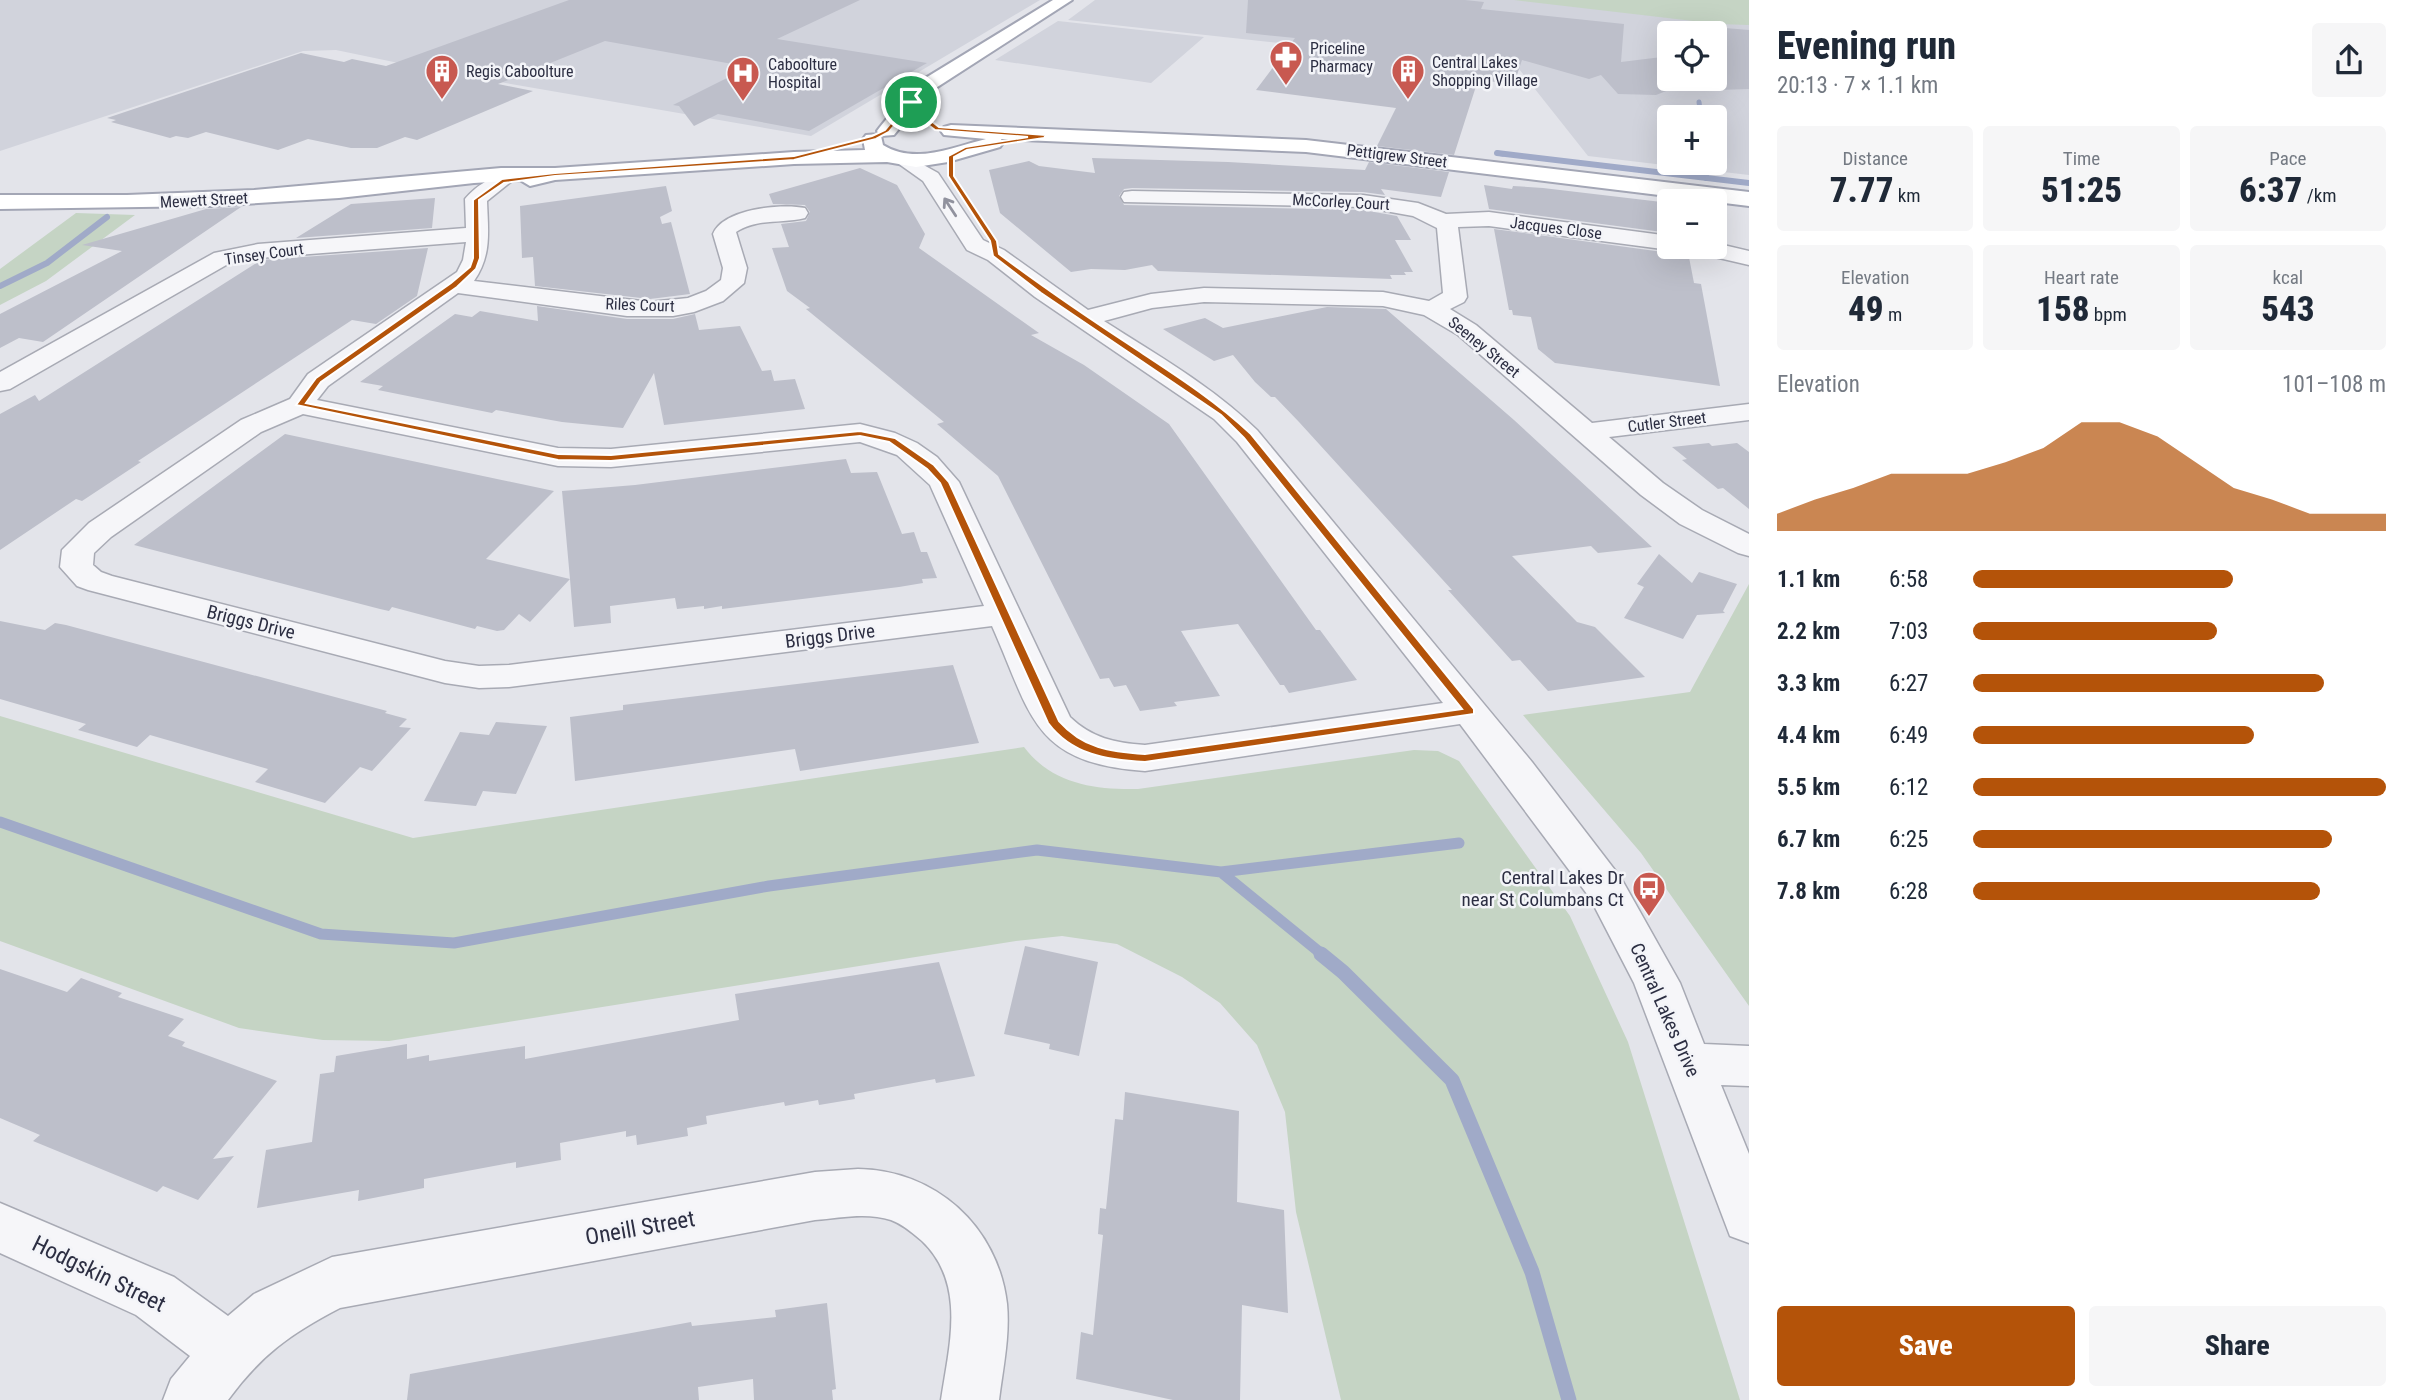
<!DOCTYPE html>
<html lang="en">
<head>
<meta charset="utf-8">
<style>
  body { margin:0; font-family:"Roboto Condensed",sans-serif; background:#f6f6f7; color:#1f2937; height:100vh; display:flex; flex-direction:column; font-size:26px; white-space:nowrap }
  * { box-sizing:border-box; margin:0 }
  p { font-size:23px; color:#747a83 }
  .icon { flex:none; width:38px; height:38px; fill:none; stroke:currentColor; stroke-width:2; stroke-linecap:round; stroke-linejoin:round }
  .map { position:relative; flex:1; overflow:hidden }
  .panel { display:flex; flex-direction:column; background:#fff; width:665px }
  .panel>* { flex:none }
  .fabs { position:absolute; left:1657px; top:21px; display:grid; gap:14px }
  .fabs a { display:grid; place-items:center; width:70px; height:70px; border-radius:7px; background:#fff; box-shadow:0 7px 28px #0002; font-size:35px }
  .pin { position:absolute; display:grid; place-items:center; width:60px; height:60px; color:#fff; margin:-30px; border:4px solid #fff; border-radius:50%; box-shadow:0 2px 7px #0007 }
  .round { display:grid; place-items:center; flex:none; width:74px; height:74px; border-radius:7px; background:#f6f6f7 }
  .head { display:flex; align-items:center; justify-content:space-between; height:119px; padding:0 28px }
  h1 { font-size:38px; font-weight:800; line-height:52px }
  .metrics { display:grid; grid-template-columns:repeat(3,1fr); gap:10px; height:119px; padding:7px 28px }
  .metrics div { display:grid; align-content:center; border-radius:7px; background:#f6f6f7; text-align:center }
  .metrics b { font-size:35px; font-weight:800 }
  .metrics small { font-size:19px; font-weight:400 }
  .metrics p { font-size:19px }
  .chart { height:196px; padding:14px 28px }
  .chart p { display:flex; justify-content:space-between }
  .chart svg { width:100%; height:126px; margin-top:7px; fill:#b45309; opacity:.7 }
  .button { display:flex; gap:14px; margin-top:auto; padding:14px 28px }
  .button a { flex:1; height:80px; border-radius:7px; background:#b45309; color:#fff; font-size:28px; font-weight:800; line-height:80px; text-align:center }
  .button a+a { background:#f6f6f7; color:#1f2937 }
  ul { padding:0 28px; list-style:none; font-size:23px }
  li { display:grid; grid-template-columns:112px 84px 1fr; align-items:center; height:52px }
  li i { height:18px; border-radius:9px; background:#b45309 }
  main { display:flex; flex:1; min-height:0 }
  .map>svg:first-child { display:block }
  .built { fill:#d1d3dc; fill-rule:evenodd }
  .green { fill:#c5d4c4 }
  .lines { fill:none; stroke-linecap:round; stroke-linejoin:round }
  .stream-far3 { stroke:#a0aac8; stroke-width:5 }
  .stream-far2 { stroke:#a0aac8; stroke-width:6 }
  .stream-far1 { stroke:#a0aac8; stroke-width:11 }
  .stream { stroke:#a0aac8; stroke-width:15 }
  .building { fill:#bdbfca }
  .minor-casing { stroke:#a8aab4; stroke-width:3 }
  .major-casing { stroke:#a3a6b5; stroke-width:4 }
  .minor { fill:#f6f6f9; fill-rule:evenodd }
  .major { fill:#fff; fill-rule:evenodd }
  .oneway { stroke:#91929e }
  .route { fill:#b45309; stroke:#fff; stroke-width:2; fill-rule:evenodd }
  .labels { text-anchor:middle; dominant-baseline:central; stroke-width:5; stroke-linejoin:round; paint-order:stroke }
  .far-poi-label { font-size:16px; fill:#2c2e42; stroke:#f3f4f8; text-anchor:start }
  .far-street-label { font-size:16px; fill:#2c2e42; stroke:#f3f4f8 }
  .street-label { font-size:19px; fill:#2c2e42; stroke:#f3f4f8 }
  .poi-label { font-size:19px; fill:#2c2e42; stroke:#f3f4f8; text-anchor:end }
  .near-street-label { font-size:23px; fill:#2c2e42; stroke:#f3f4f8 }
</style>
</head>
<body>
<main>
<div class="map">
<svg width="1749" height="1400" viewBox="0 0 1749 1400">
  <rect width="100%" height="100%" fill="#e3e4ea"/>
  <!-- built -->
  <path class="built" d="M 0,0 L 1040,0 L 811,136 L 442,72 L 336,50 L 303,51 L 0,151 Z
    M 1095,0 L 1749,0 L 1749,175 L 1588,156 L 1519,69 L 1068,20 ZM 1670,33 L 1715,33 L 1715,79 L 1670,79 ZM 1670,117 L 1715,117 L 1715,163 L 1670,163 Z
    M 1058,21 L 1204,37 L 1151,83 L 995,60 Z"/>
  <!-- green -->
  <path class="green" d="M 1514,0 L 1749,0 L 1749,25 L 1719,24 Z
    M 76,213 L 135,215 L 46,281 L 0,305 L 0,269 Z
    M 1749,584 L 1749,1006 L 1641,853 L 1523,715 L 1690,692 Z
    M 0,716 L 413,838 L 1024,747 C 1052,784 1095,790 1138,789 L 1414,750 L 1438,751 L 1459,761 L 1570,916 L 1628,1042 L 1740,1400 L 1341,1400 L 1296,1212 L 1285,1112 L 1257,1045 L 1220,1003 L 1182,977 L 1117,944 L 1062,936 L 1016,941 L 389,1041 L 323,1040 L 239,1028 L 0,941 Z"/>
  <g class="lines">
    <!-- stream-far3 -->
    <path class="stream-far3" d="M 1699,102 L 1701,117
      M 1497,153 L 1503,154"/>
    <!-- stream-far2 -->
    <path class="stream-far2" d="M 1497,153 L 1749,183
      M 1705,163 L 1706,178
      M 0,286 L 47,263 L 107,217"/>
    <!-- stream-far1 -->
    <path class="stream-far1" d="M 0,822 L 321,934 L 454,943 L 769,886 L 1037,850 L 1221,872 L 1323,955
      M 1221,872 L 1459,843"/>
    <!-- stream -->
    <path class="stream" d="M 1321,954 L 1343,972 L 1452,1080 L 1532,1272 L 1569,1400"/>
  </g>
  <!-- building -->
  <path class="building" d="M 569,0 L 860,0 L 777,39 L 927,63 L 809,131 L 718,114 L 694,126 L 679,106 L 673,105 L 749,67 L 605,41 L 498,84 L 533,91 L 417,140 L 405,137 L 377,148 L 351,148 L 308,139 L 278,150 L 206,132 L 188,138 L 176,136 L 170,138 L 111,122 L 116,120 L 107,118 L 301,53 L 344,62 L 352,59 L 386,66 Z
    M 1248,0 L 1465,0 L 1484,2 L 1481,9 L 1624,24 L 1621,62 L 1670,56 L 1670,79 L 1715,79 L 1715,33 L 1677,33 L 1677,24 L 1749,30 L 1749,89 L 1687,91 L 1674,88 L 1656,95 L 1618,94 L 1601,75 L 1589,79 L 1522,60 L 1514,84 L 1478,80 L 1454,155 L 1377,146 L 1396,108 L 1256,90 L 1295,38 L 1246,33 Z
    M 1092,158 L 1228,162 L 1365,170 L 1369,162 L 1449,172 L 1441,197 L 1381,189 L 1385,195 L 1363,192 L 1132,188 L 1124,189 L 1119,196 L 1124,205 L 1363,210 L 1397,216 L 1411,240 L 1395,240 L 1413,272 L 1404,272 L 1406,275 L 1390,275 L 1392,279 L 1158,271 L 1152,265 L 1125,270 L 1091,269 L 1071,272 L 1000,213 L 989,170 L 1029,161 L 1039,166 L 1095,173 Z
    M 860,168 L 897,185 L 925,234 L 919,248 L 1039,333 L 1031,335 L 1084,365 L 1169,424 L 1316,630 L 1320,630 L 1357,680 L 1289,693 L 1284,685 L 1280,685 L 1238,624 L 1181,631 L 1220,696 L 1174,702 L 1177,706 L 1140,711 L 1126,685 L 1114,687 L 1109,678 L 1100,679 L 998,476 L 937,424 L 944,422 L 806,309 L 810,308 L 787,291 L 772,248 L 789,247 L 781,224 L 806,221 L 810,212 L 805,205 L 773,204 L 769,194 Z
    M 1484,185 L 1512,189 L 1513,186 L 1543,188 L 1670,203 L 1670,233 L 1489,209 Z
    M 666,186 L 672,211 L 660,217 L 662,224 L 671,222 L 690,294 L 650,299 L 535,286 L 533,257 L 522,258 L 520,206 Z
    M 435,198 L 432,228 L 296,238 L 351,204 Z
    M 241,207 L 43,342 L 19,338 L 0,348 L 0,314 L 122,251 L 82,245 L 206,209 Z
    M 1494,229 L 1670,253 L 1687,247 L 1694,283 L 1701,284 L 1720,386 L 1555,363 L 1538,349 L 1531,317 L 1513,315 L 1512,310 L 1509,310 Z
    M 428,248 L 417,296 L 376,324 L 352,320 L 138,461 L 141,462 L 82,501 L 76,499 L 0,550 L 0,414 L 35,395 L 39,401 L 261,260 Z
    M 537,306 L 627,319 L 673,319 L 695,314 L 699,330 L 740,326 L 762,371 L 771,370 L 774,381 L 795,379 L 805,409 L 664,425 L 654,373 L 623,428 L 562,422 L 496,410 L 492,413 L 378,390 L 383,386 L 360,382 L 455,314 L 472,317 L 480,311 L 538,321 Z
    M 1327,307 L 1386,309 L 1514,420 L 1652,547 L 1598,553 L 1591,546 L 1512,556 L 1577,622 L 1595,627 L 1645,677 L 1548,691 L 1520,660 L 1512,661 L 1448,590 L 1452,590 L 1299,422 L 1275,397 L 1271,397 L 1255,382 L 1233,355 L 1214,361 L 1163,329 L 1205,318 L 1223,328 Z
    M 285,434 L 554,491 L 486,559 L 570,579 L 562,491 L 635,485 L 846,459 L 851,473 L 877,472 L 902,534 L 914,532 L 921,552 L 927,552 L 937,578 L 922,579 L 923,583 L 899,587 L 722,609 L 722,606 L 704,609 L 704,606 L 677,609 L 675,598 L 610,606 L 611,623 L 574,627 L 570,579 L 530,622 L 519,614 L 504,630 L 497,631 L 477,626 L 475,629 L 392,607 L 389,611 L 380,609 L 134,545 Z
    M 1709,443 L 1712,446 L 1737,443 L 1749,452 L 1749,509 L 1723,488 L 1718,489 L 1682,460 L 1687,459 L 1672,447 Z
    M 1659,554 L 1692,583 L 1699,572 L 1737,584 L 1723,611 L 1725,613 L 1697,615 L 1683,639 L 1624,618 L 1644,587 L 1637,584 Z
    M 0,621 L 45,630 L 55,623 L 66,625 L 387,711 L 385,713 L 407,719 L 399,727 L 411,728 L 372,771 L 360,767 L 325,803 L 255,782 L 268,769 L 150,735 L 137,747 L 78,730 L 86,724 L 0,699 Z
    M 953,665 L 979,743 L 800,771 L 795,749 L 575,781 L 570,717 L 623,710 L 623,705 Z
    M 496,722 L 547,726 L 516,794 L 483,791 L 476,806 L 424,801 L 460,732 L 489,735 Z
    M 1025,946 L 1098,962 L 1079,1056 L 1049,1049 L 1050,1044 L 1004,1034 Z
    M 939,962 L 975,1076 L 936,1083 L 935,1079 L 854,1094 L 855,1099 L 819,1105 L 818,1100 L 785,1106 L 784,1102 L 706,1116 L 707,1124 L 687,1128 L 688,1136 L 637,1145 L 636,1135 L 626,1137 L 626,1131 L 560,1143 L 561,1160 L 516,1168 L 516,1162 L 424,1179 L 424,1188 L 358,1201 L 359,1190 L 257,1208 L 266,1150 L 312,1142 L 320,1074 L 334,1072 L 336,1056 L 407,1044 L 407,1059 L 429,1055 L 429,1061 L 525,1046 L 525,1059 L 739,1020 L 735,994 Z
    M 0,969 L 67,992 L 81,978 L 122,993 L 118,997 L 184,1019 L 168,1036 L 185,1042 L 182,1046 L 277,1081 L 213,1159 L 234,1156 L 198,1200 L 163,1186 L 157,1192 L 33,1141 L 40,1135 L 0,1118 Z
    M 1125,1092 L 1239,1111 L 1237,1202 L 1284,1210 L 1288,1313 L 1242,1305 L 1240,1400 L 1173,1400 L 1076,1379 L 1081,1332 L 1093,1335 L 1103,1235 L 1098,1234 L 1100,1208 L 1106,1209 L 1115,1119 L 1123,1120 Z
    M 827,1303 L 836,1389 L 832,1390 L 833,1400 L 754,1400 L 753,1379 L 698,1387 L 699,1400 L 407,1400 L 410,1374 L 691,1322 L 692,1326 L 776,1317 L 775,1310 Z"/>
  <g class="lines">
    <defs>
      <path id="minor" d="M 902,153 L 938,173 L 983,240 L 1004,250 L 1088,310 L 1151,294 L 1204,288 L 1383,292 L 1429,301 L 1443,293 L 1437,228 L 1413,216 L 1363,207 L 1124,202 L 1121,197 L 1124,192 L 1132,191 L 1363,195 L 1418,203 L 1446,214 L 1489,212 L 1670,236 L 1670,247 L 1679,247 L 1670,250 L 1489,226 L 1458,227 L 1467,297 L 1464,302 L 1450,309 L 1476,325 L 1592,423 L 1749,404 L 1749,420 L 1609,437 L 1663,483 L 1702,510 L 1749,534 L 1749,556 L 1738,553 L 1680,524 L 1641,495 L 1458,335 L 1424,315 L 1383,306 L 1204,302 L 1152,308 L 1104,321 C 1157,355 1212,386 1257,430 L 1532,762 L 1621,878 L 1680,983 L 1704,1044 L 1749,1046 L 1749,1086 L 1721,1085 L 1749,1154 L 1749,1243 L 1730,1236 L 1634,983 L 1590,898 L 1460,724 L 1145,771 C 1032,763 1032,716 992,626 L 509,687 L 479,688 L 445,683 L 88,590 L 77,586 L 60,567 L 62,550 L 89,523 L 241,420 L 290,399 L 308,374 L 457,272 L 463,260 L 466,242 L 258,258 L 228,264 L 10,389 L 0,391 L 0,372 L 214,253 L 258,244 L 466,228 L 465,199 C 475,187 494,173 509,177 L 512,181 L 487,201 C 488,231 492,255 474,281 L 650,302 L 688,298 L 706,291 L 721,280 L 723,268 L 713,234 C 723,209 781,203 805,208 L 808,213 L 805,218 C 781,224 757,218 736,232 L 747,268 L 744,283 L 723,301 L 694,312 L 673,316 L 627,316 L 458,293 L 328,386 L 317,400 L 558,448 L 611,449 L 860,424 L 895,433 L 917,443 L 937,457 L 959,482 L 1070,717 C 1092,738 1115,743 1145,745 L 1443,703 L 1237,442 L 1214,419 L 1035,297 L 988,260 L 967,250 L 923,181 L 892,159 L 895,155 ZM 303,414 L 558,466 L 611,467 L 860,442 L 897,455 L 930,485 L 984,606 L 509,665 L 479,666 L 445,661 L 112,576 L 101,572 L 93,565 L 94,553 L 111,537 L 261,432 Z
        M 1715,243 L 1749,251 L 1749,265 L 1693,252 L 1690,247 L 1715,247 Z
        M 858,1169 C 935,1170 998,1226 1007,1304 C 1010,1336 1003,1368 999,1400 L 941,1400 C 949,1346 967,1284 922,1241 C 913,1233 902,1224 891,1220 C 867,1212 839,1218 815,1220 L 340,1308 C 290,1334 261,1355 228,1400 L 163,1400 L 171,1379 L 190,1356 L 136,1315 L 0,1253 L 0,1203 L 174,1277 L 228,1316 L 254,1294 L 332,1257 L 815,1172 Z"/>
      <path id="major" d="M 1053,0 L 1072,0 L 928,93 L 894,135 L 881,136 L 883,145 C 915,165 953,147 986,139 L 944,135 L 941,131 L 944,127 L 951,125 L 1306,140 L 1749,192 L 1749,206 L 1306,152 L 1001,139 L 1003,143 L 1000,147 L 948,162 L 916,167 L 887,162 L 794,164 L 555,180 L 530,186 L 520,180 L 474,183 L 339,198 L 212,206 L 0,209 L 0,195 L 127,195 L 254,190 L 501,168 L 555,168 L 794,152 L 865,150 L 863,139 L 866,135 L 879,134 L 877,131 L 880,127 L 914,85 Z"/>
    </defs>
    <!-- minor casing -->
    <use href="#minor" class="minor-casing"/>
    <!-- major casing -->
    <use href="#major" class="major-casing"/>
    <!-- minor -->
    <use href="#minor" class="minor"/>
    <!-- major -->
    <use href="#major" class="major"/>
  </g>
  <!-- one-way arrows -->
  <defs><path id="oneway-shaft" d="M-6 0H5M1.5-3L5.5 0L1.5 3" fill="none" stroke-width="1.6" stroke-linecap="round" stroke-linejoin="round" transform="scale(1.75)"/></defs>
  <use class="oneway" href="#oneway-shaft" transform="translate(950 207) rotate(-123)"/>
  <!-- route -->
  <path class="route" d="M 909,101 L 913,101 L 919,111 L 939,127 L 1046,135 L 1044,138 L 967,150 L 954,157 L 954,176 L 997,241 L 999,254 C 1043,287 1087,317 1133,347 C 1174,374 1215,400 1251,434 L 1474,709 L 1474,714 L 1145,762 C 1107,760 1072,755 1048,723 L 940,483 L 927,469 L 889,442 L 860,436 L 611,461 L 558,460 L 296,405 L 316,378 L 451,283 L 470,267 L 473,258 L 473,200 L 502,179 L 555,173 L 794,156 L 872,136 L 885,130 ZM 910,107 L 914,114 L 935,130 L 1028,137 L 965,147 L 948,156 L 948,176 L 990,241 L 993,256 L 1041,293 L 1221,415 L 1244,438 L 1462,709 L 1145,754 C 1110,752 1083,748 1059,721 L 949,482 L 934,465 L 895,438 L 860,431 L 611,455 L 558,454 L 306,403 L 321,382 L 457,287 L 476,269 L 480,258 L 479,200 L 504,183 L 555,176 L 794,160 L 876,139 L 889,132 Z"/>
  <!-- icons -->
  <defs>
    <symbol id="pharmacy-pin" viewBox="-11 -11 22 30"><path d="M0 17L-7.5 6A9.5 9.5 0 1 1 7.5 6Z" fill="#c85950" stroke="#f3f4f8"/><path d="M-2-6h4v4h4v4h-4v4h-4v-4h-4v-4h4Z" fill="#fff"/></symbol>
    <symbol id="building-pin" viewBox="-11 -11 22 30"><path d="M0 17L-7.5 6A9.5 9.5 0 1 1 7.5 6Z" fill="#c85950" stroke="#f3f4f8"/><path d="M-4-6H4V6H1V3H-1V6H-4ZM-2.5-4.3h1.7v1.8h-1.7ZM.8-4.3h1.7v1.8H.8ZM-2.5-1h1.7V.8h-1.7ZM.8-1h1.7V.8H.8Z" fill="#fff"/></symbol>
    <symbol id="hospital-pin" viewBox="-11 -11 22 30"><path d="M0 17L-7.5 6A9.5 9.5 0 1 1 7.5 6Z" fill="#c85950" stroke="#f3f4f8"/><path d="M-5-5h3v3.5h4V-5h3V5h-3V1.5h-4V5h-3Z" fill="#fff"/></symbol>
    <symbol id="bus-pin" viewBox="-11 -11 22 30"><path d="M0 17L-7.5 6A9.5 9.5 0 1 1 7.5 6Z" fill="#c85950" stroke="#f3f4f8"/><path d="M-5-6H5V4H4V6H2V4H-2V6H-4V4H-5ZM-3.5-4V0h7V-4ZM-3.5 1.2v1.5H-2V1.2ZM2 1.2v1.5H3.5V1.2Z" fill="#fff"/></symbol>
  </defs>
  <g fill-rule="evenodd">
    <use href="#pharmacy-pin" x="1267" y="38" width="38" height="52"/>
    <use href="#building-pin" x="423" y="52" width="38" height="52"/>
    <use href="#building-pin" x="1389" y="52" width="38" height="52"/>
    <use href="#hospital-pin" x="724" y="54" width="38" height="52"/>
    <use href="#bus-pin" x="1630" y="869" width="38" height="52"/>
  </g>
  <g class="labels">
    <!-- far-poi labels -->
    <g class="far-poi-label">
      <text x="1310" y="48">Priceline<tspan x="1310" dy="18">Pharmacy</tspan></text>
      <text x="1432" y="62">Central Lakes<tspan x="1432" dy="18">Shopping Village</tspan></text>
      <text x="768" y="64">Caboolture<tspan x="768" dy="18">Hospital</tspan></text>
      <text x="466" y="71">Regis Caboolture</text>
    </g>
    <!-- far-street labels -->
    <g class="far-street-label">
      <text transform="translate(1397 156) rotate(7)">Pettigrew Street</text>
      <text transform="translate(204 200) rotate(-3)">Mewett Street</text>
      <text transform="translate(1341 202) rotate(3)">McCorley Court</text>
      <text transform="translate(1556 228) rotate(7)">Jacques Close</text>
      <text transform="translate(264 254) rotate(-8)">Tinsey Court</text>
      <text transform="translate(640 305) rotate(2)">Riles Court</text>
      <text transform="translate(1484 347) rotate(39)">Seeney Street</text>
      <text transform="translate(1667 422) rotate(-7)">Cutler Street</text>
    </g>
    <!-- street labels -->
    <g class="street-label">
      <text transform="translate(251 622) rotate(14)">Briggs Drive</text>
      <text transform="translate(830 636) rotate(-7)">Briggs Drive</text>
      <text transform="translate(1665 1010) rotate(66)">Central Lakes Drive</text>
    </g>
    <!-- poi labels -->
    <g class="poi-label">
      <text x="1624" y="877">Central Lakes Dr<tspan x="1624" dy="22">near St Columbans Ct</tspan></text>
    </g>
    <!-- near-street labels -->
    <g class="near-street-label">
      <text transform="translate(640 1228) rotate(-10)">Oneill Street</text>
      <text transform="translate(99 1274) rotate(26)">Hodgskin Street</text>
    </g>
  </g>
</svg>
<div class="fabs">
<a><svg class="icon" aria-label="locate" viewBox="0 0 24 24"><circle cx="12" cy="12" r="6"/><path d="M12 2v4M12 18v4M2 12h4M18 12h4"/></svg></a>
<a>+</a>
<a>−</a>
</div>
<div class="pin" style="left:911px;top:102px;background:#1e9e55"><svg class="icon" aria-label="arrive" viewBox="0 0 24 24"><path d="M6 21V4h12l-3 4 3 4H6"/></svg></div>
</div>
<section class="panel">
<div class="head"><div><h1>Evening run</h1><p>20:13 · 7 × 1.1 km</p></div><a class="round"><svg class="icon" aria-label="share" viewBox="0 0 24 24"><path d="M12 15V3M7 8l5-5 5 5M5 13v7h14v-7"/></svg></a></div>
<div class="metrics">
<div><p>Distance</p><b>7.77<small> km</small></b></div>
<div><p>Time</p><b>51:25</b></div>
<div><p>Pace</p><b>6:37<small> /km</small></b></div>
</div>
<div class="metrics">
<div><p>Elevation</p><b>49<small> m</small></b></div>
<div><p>Heart rate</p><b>158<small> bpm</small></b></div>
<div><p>kcal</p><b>543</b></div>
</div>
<div class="chart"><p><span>Elevation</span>101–108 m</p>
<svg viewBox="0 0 160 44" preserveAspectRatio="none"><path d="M0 44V38L10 33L20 29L30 24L40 24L50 24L60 20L70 15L80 6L90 6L100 11L110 20L120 29L130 33L140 38L150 38L160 38V44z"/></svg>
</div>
<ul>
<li><b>1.1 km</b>6:58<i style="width:63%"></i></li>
<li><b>2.2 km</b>7:03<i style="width:59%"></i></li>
<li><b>3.3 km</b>6:27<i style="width:85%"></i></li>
<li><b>4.4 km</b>6:49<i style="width:68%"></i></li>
<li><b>5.5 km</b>6:12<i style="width:100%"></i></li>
<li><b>6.7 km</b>6:25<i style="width:87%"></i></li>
<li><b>7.8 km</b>6:28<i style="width:84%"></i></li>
</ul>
<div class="button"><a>Save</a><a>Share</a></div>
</section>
</main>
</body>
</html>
